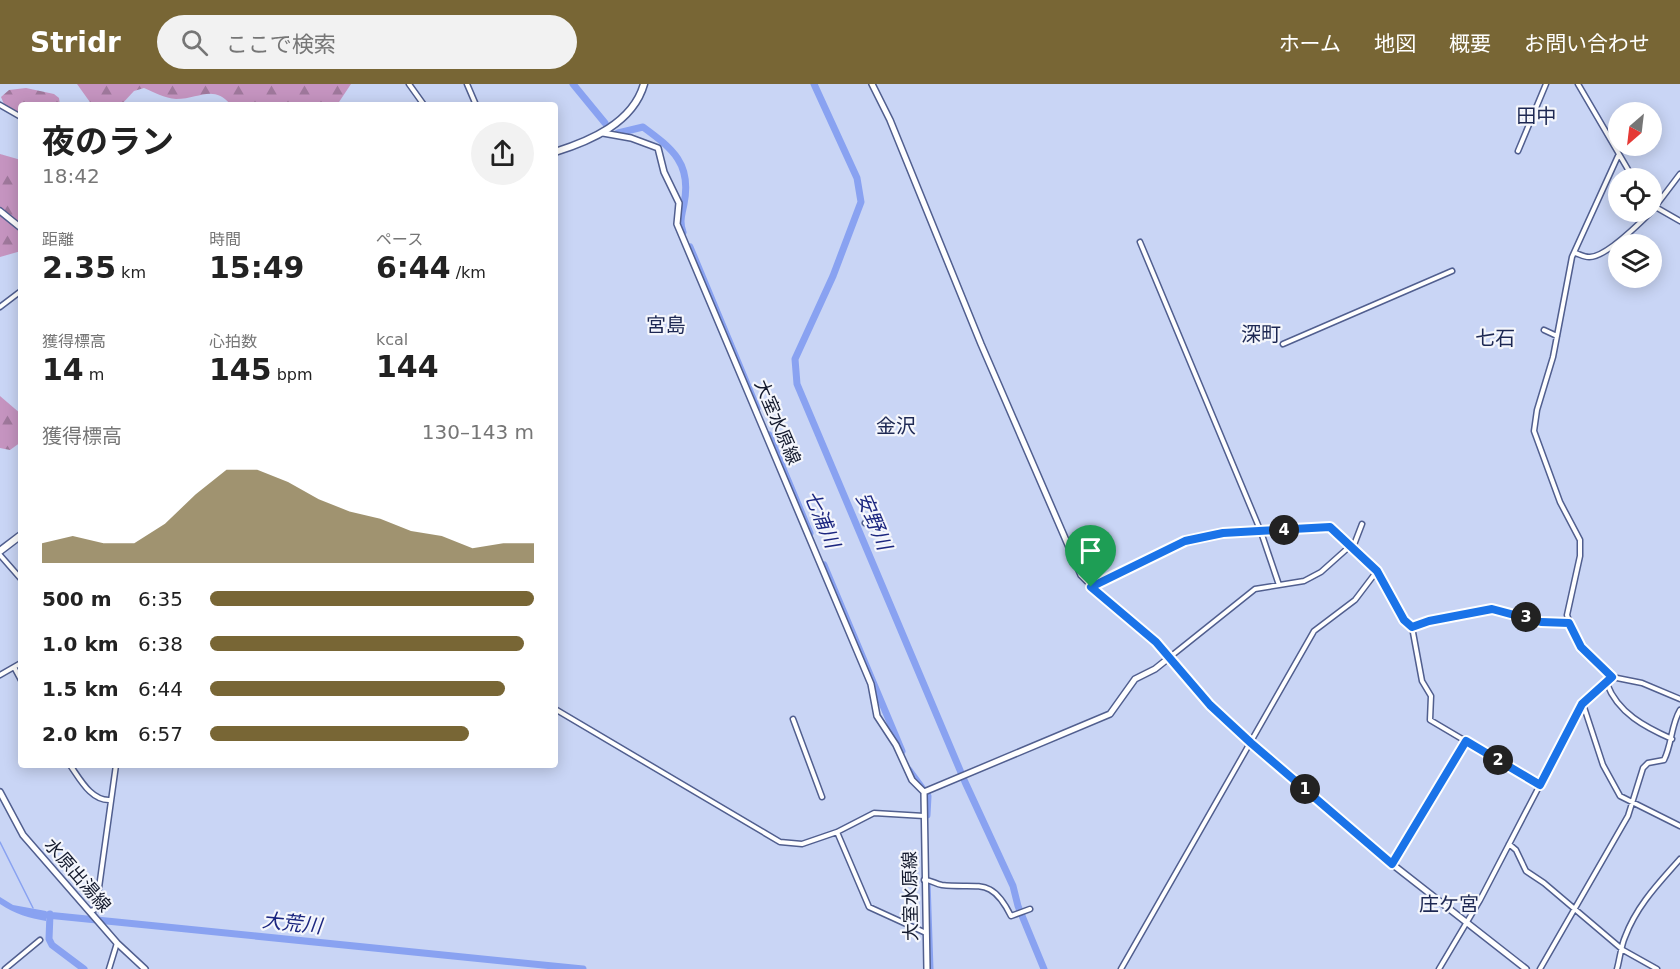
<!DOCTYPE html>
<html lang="ja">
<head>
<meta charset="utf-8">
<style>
  body { margin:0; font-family:"DejaVu Sans","Noto Sans JP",sans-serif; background:#f2f2f2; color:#222; height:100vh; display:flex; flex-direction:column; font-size:22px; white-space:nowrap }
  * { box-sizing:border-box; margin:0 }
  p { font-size:20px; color:#767676 }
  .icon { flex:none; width:33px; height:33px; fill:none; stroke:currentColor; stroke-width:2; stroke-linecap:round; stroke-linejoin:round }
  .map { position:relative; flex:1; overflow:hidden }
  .panel { position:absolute; left:18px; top:18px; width:540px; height:666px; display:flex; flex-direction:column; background:#fff; border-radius:6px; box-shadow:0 3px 15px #0003 }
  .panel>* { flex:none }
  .needle { width:39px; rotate:208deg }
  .buttons { position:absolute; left:1608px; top:18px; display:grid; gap:12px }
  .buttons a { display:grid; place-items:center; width:54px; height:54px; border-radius:50%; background:#fff; box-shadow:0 3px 15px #0003; font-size:30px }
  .pin { position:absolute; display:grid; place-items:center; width:51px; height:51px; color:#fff; margin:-62px -26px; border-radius:50% 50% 50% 0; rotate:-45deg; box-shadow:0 0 6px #0007 }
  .pin .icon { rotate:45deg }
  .km { position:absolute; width:30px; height:30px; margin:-15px; border-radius:50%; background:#222; color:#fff; font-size:16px; line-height:30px; text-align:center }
  .round { display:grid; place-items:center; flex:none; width:63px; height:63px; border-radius:32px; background:#f2f2f2 }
  .overview { display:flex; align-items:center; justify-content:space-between; height:102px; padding:0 24px }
  h1 { font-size:33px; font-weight:700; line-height:45px }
  .figures { display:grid; grid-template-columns:repeat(3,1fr); gap:9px; height:102px; padding:6px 24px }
  .figures div { display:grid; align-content:center }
  .figures b { font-size:30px; font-weight:700 }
  .figures small { font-size:16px; font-weight:400 }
  .figures p { font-size:16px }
  .chart { height:168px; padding:12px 24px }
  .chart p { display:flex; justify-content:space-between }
  .chart svg { width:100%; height:108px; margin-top:6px; fill:#786635; opacity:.7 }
  ul { padding:0 24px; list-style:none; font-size:20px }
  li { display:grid; grid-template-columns:96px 72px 1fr; align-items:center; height:45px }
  li i { height:15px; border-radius:8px; background:#786635 }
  header { display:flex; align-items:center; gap:36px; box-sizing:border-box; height:84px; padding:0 30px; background:#786635; color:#fff }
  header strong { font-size:28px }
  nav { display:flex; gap:33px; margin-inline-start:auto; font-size:21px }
  .search { width:420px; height:54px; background:#f2f2f2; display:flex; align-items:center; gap:15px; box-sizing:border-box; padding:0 21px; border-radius:33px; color:#767676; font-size:22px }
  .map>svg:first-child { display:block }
  .forest { fill:url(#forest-firs) }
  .water { fill:#89a2f1 }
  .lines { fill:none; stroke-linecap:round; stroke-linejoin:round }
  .stream { stroke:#89a2f1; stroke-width:1.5 }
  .river { stroke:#89a2f1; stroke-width:7 }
  .street-casing { stroke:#515f8f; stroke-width:7 }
  .secondary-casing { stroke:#515f8f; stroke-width:8 }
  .primary-casing { stroke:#515f8f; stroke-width:9 }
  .street { stroke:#fff; stroke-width:4 }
  .secondary { stroke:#fff; stroke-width:5 }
  .primary { stroke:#fff; stroke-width:6 }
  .route-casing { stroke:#fff; stroke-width:12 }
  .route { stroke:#1a73e8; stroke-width:8 }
  .labels { text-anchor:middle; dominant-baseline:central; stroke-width:4.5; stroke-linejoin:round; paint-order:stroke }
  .street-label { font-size:18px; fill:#141a2d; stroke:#f4f6fc }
  .neighbourhood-label { font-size:20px; fill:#1d2853; stroke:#f4f6fc }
  .water-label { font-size:20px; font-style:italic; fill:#1c2780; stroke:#f4f6fc }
</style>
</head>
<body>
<header>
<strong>Stridr</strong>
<div class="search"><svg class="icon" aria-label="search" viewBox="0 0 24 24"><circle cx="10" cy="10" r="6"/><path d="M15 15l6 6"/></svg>ここで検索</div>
<nav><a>ホーム</a><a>地図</a><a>概要</a><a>お問い合わせ</a></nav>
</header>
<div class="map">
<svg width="1680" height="885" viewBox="0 0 1680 885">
  <defs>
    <pattern id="forest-firs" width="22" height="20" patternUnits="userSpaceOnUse" patternTransform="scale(1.5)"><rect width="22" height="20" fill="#c594c0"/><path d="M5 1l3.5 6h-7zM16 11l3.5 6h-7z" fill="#9f789c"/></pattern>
  </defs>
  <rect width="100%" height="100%" fill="#c9d5f5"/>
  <!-- forest -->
  <path class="forest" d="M 77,0 L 351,0 L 337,21 L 231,21 C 213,0 200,15 176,15 C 165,14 153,8 144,4 L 134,7 L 121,21 L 92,21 Z
    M 26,4 L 54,10 L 59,14 L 60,21 L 21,21 L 21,37 L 6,25 L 1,13 L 9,6 Z
    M 0,70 L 21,76 L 21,167 L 0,173 Z
    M 0,312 L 21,330 L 21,358 L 10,366 L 0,364 Z"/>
  <!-- water -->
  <path class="water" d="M 0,813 L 13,821 L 46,827 L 46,837 C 29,834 15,830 0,820 Z"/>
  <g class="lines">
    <!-- stream -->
    <path class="stream" d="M 0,758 L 33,824"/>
    <!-- river -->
    <path class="river" d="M 573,0 L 605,39
      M 814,0 L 857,94 L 861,118 L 833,192 L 795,275 L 797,300 L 965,698 L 1013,802 L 1018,822 L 1044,885
      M 618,49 L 643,43 C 673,65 692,80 684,120 C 682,130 679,138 683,148
      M 690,163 L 757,324
      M 769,351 L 810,449
      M 824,481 L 902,667
      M 909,686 L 928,712 L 927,731
      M 927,797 L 930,885
      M 37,830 L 583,885
      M 50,830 L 49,855 L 52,861 L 84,885"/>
    <defs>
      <path id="street" d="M 409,0 L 424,21
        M 467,0 L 476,21
        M 1578,0 L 1633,94
        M 0,21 L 21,33
        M 1518,67 L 1546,0
        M 1618,72 L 1572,173 L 1553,273 L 1537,326 L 1534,347 L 1560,418 L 1580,456 L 1580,472 L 1567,531 L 1576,556 L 1612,593 L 1642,599 L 1680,615
        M 1652,121 L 1680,137
        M 1652,127 L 1680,90
        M 1140,158 L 1261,448 L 1279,501
        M 1575,169 C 1579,170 1584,173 1589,173 C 1605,174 1640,139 1651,128
        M 0,223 L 21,207
        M 1544,246 L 1557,252
        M 1283,260 L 1452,187
        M 865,439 L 866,438
        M 1352,466 L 1362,440
        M 0,471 L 21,495
        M 1091,503 L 1185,457 L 1223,449 L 1330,443 L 1377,487 L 1404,535 L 1412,543 L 1422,597 L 1431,612 L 1430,636 L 1540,701
        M 1412,543 L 1429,537 L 1493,525 L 1541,538 L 1569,539
        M 1170,573 L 1255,505 L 1304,497 L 1321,488 L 1349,463
        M 14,583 L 21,579
        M 0,591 L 14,583 L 21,596
        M 1607,600 C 1618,629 1645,643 1672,655
        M 1583,620 L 1603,681 L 1620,712 L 1680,742
        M 555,625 L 780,758 L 802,760 L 837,748 L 874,729 L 924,732
        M 793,635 L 822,713
        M 70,681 C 80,695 91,717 110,716
        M 837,748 L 869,823 L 926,849
        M 1509,760 L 1516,766 L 1526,787 L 1544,799 L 1623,866 L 1657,885
        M 1392,780 L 1466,657
        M 924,796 C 932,796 935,800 942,801 C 979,805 991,792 1011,832 L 1030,825
        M 90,827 L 94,826 L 97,818 L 116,681
        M 5,885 L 40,856
        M 109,885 L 117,859
        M 1121,885 L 1314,547 L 1355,516 L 1377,487
        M 1439,885 L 1480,816 L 1580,624 L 1590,611 L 1612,593
        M 1540,885 L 1628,732 L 1643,684 L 1648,679 L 1664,676 C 1672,660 1671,641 1680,626
        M 1617,885 C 1620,874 1621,862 1625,853 C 1637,821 1659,799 1680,775"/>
      <path id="secondary" d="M 872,0 L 890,36 L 981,260 L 1081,491 L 1113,523 L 1157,558 L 1210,621 L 1251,659 L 1392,780 L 1526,885
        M 603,49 L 631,54 L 658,64 L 664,88 L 679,119 L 677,140 L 871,600 L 877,632 L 896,661 L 912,696 L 924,708 L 927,885
        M 0,127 L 21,144
        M 0,708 L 23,751 L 117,859 L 145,885
        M 924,708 L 1110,630 L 1135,595 L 1155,585 L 1170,573"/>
      <path id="primary" d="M 555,68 C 590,57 633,39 644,0
        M 0,467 L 21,451"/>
    </defs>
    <!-- street casing -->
    <use href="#street" class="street-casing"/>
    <!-- secondary casing -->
    <use href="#secondary" class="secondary-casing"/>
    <!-- primary casing -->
    <use href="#primary" class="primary-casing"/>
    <!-- street -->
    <use href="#street" class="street"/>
    <!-- secondary -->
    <use href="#secondary" class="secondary"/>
    <!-- primary -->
    <use href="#primary" class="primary"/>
  </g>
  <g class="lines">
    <defs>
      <path id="route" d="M 1330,443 L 1377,487 L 1404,536 L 1412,543 L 1429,537 L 1492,525 L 1541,538 L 1569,539 L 1581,563 L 1612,593 L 1582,620 L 1540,701 L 1466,657 L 1392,780 L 1251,659 L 1210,621 L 1156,558 L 1091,503 L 1185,457 L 1223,449 Z"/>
    </defs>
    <!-- route casing -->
    <use href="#route" class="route-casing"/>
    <!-- route -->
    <use href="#route" class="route"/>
  </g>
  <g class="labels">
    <!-- street labels -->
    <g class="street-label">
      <text transform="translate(778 338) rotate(67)">大室水原線</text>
      <text transform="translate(78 791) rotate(49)">水原出湯線</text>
      <text transform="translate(910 812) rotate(-91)">大室水原線</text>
    </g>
    <!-- neighbourhood labels -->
    <g class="neighbourhood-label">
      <text x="1536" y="32">田中</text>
      <text x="666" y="241">宮島</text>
      <text x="1261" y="250">深町</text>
      <text x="1495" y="254">七石</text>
      <text x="896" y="342">金沢</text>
      <text x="1449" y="820">庄ケ宮</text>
    </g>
    <!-- water labels -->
    <g class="water-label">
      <text transform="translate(822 435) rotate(67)">七浦川</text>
      <text transform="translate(874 437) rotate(67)">安野川</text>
      <text transform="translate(292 839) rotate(6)">大荒川</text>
    </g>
  </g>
</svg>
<div class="buttons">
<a><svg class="needle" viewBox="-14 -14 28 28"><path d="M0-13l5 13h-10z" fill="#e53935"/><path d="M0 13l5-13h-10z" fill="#767676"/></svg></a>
<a><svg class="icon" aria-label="locate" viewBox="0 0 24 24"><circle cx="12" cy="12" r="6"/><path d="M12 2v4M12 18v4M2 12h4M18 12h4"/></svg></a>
<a><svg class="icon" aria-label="layers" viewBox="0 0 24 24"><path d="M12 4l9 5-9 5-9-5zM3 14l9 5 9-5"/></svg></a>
</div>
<div class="pin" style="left:1091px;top:503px;background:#1e9e55"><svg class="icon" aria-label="arrive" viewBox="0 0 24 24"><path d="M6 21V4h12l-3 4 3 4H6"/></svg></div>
<b class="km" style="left:1305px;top:705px">1</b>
<b class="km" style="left:1498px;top:676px">2</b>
<b class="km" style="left:1526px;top:533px">3</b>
<b class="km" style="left:1284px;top:446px">4</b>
<section class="panel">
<div class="overview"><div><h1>夜のラン</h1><p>18:42</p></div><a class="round"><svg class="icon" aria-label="share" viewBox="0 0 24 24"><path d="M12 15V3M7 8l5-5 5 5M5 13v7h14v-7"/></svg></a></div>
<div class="figures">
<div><p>距離</p><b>2.35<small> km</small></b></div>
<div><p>時間</p><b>15:49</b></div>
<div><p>ペース</p><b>6:44<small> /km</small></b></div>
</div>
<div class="figures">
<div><p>獲得標高</p><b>14<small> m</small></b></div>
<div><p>心拍数</p><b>145<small> bpm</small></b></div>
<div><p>kcal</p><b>144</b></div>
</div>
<div class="chart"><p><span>獲得標高</span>130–143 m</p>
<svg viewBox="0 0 160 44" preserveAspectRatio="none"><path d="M0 44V36L10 33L20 36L30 36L40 28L50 16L60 6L70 6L80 11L90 18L100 23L110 26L120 31L130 33L140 38L150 36L160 36V44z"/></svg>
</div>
<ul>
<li><b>500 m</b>6:35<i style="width:100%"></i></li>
<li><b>1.0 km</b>6:38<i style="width:97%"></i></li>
<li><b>1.5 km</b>6:44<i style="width:91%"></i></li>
<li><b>2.0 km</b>6:57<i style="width:80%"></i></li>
</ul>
</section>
</div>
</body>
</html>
